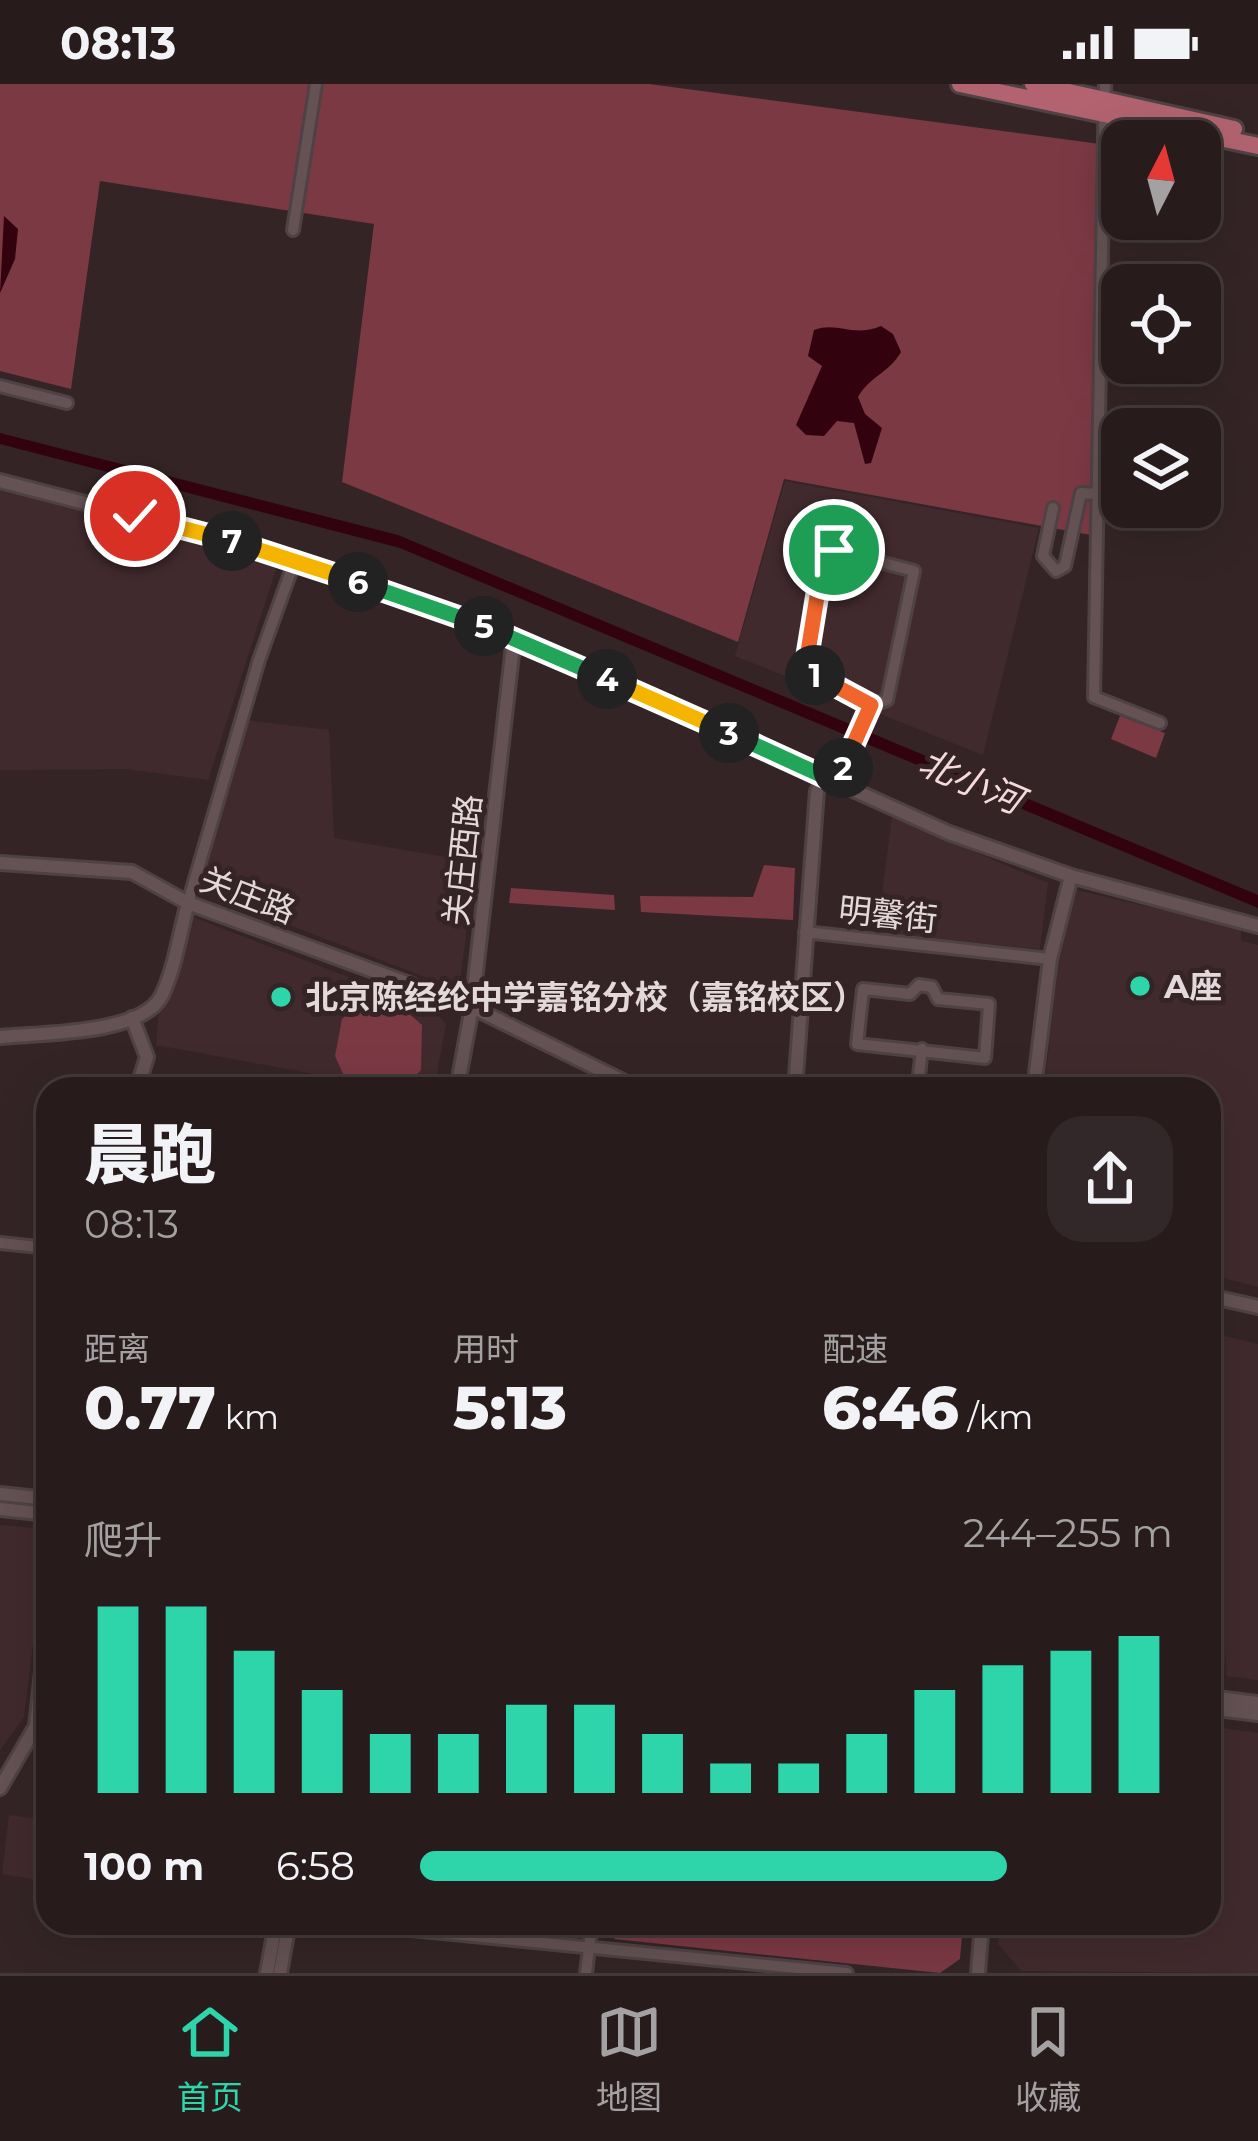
<!DOCTYPE html>
<html lang="zh">
<head>
<meta charset="utf-8">
<style>
  body { margin:0; font-family:Montserrat,"Noto Sans SC",sans-serif; background:#332829; color:#f1f3f6; height:100vh; display:flex; flex-direction:column; font-size:45px; white-space:nowrap }
  * { box-sizing:border-box; margin:0 }
  p { font-size:39px; color:#a4a1a3 }
  .icon { flex:none; width:66px; height:66px; fill:none; stroke:currentColor; stroke-width:2; stroke-linecap:round; stroke-linejoin:round }
  .map { position:relative; flex:1; overflow:hidden }
  .details { position:absolute; left:36px; top:993px; width:1185px; height:858px; display:flex; flex-direction:column; background:#271b1c; border-radius:36px; box-shadow:0 12px 48px #0002,0 0 0 3px #43393b }
  .details>* { flex:none }
  .needle { width:78px; rotate:6deg }
  .fabs { position:absolute; left:1101px; top:36px; display:grid; gap:24px }
  .fabs a { display:grid; place-items:center; width:120px; height:120px; border-radius:24px; background:#271b1c; box-shadow:0 12px 48px #0002,0 0 0 3px #43393b; font-size:60px }
  .pin { position:absolute; display:grid; place-items:center; width:102px; height:102px; color:#fff; margin:-51px; border:6px solid #fff; border-radius:50%; box-shadow:0 3px 12px #0007 }
  .km { position:absolute; width:60px; height:60px; margin:-30px; border-radius:50%; background:#222; color:#fff; font-size:33px; line-height:60px; text-align:center }
  .round { display:grid; place-items:center; flex:none; width:126px; height:126px; border-radius:36px; background:#332829 }
  .headline { display:flex; align-items:center; justify-content:space-between; height:204px; padding:0 48px }
  h1 { font-size:66px; font-weight:800; line-height:90px }
  .figures { display:grid; grid-template-columns:repeat(3,1fr); gap:18px; height:204px; padding:12px 48px }
  .figures div { display:grid; align-content:center }
  .figures b { font-size:60px; font-weight:800 }
  .figures small { font-size:33px; font-weight:400 }
  .figures p { font-size:33px }
  .chart { height:336px; padding:24px 48px }
  .chart p { display:flex; justify-content:space-between }
  .chart svg { width:100%; height:216px; margin-top:12px; stroke:#2ed4aa; stroke-width:6 }
  ul { padding:0 48px; list-style:none; font-size:39px }
  li { display:grid; grid-template-columns:192px 144px 1fr; align-items:center; height:90px }
  li i { height:30px; border-radius:15px; background:#2ed4aa }
  .status { display:flex; justify-content:space-between; align-items:center; height:84px; padding:0 60px; background:#271b1c; direction:ltr }
  .status svg { height:33px; fill:currentColor }
  .menu { display:flex; justify-content:space-around; align-items:center; height:168px; border-top:3px solid #43393b; background:#271b1c; font-size:33px; color:#a4a1a3 }
  .menu a { display:grid; justify-items:center; gap:6px }
  .menu .on { color:#2ed4aa }
  .map>svg:first-child { display:block }
  .built { fill:#412a2d }
  .green { fill:#7b3944 }
  .water { fill:#33020f }
  .lines { fill:none; stroke-linecap:round; stroke-linejoin:round }
  .minor-casing { stroke:#4f4244; stroke-width:16 }
  .tertiary-casing { stroke:#4f4244; stroke-width:18 }
  .primary-casing { stroke:#4f4244; stroke-width:22 }
  .minor { stroke:#645254; stroke-width:10 }
  .tertiary { stroke:#645254; stroke-width:12 }
  .primary { stroke:#b36370; stroke-width:16 }
  .split-1-casing { stroke:#fff; stroke-width:24 }
  .split-2-casing { stroke:#fff; stroke-width:24 }
  .split-3-casing { stroke:#fff; stroke-width:24 }
  .split-4-casing { stroke:#fff; stroke-width:24 }
  .split-5-casing { stroke:#fff; stroke-width:24 }
  .split-6-casing { stroke:#fff; stroke-width:24 }
  .split-7-casing { stroke:#fff; stroke-width:24 }
  .split-8-casing { stroke:#fff; stroke-width:24 }
  .split-1 { stroke:#f0652b; stroke-width:15 }
  .split-2 { stroke:#f0652b; stroke-width:15 }
  .split-3 { stroke:#22a559; stroke-width:15 }
  .split-4 { stroke:#f5b400; stroke-width:15 }
  .split-5 { stroke:#22a559; stroke-width:15 }
  .split-6 { stroke:#22a559; stroke-width:15 }
  .split-7 { stroke:#f5b400; stroke-width:15 }
  .split-8 { stroke:#f5b400; stroke-width:15 }
  .poi-dot { fill:#2ed4aa; stroke:#342426; stroke-width:4.5 }
  .labels { text-anchor:middle; dominant-baseline:central; stroke-width:10; stroke-linejoin:round; paint-order:stroke }
  .street-label { font-size:33px; fill:#e4d9da; stroke:#342426 }
  .poi-label { font-size:33px; font-weight:bold; fill:#e4d9da; stroke:#342426; text-anchor:start }
  .water-label { font-size:36px; font-style:italic; fill:#f5d9db; stroke:#342426 }
</style>
</head>
<body>
<div class="status"><b>08:13</b><svg viewBox="0 0 49 12"><path d="M0 12V9h3v3zM5 12V6h3v6zM10 12V3h3v9zM15 12V0h3v12zM26 1h20v11H26zM47 4h2v5h-2z"/></svg></div>
<div class="map">
<svg width="1258" height="1889" viewBox="0 0 1258 1889">
  <rect width="100%" height="100%" fill="#342426"/>
  <!-- built -->
  <path class="built" d="M 785,397 L 1039,444 L 983,671 L 735,572 Z
    M 0,406 L 278,479 L 208,696 L 127,685 L 0,686 Z
    M 244,636 L 329,646 L 334,754 L 475,778 L 459,906 L 198,806 Z
    M 892,733 L 1048,799 L 1040,865 L 877,849 Z
    M 1067,804 L 1241,844 L 1241,857 L 1258,861 L 1258,1203 L 1209,1190 L 1209,1005 L 1044,1005 Z
    M 190,832 L 431,925 L 446,940 L 434,1005 L 364,1005 L 364,999 L 156,961 L 159,925 Z
    M 1209,1248 L 1258,1260 L 1258,1596 L 1226,1592 L 1226,1565 L 1224,1592 L 1209,1592 Z
    M 0,1441 L 47,1445 L 24,1633 L 0,1666 Z
    M 1209,1642 L 1258,1649 L 1258,1889 L 1021,1887 L 998,1860 L 1001,1839 L 1209,1839 Z
    M 48,1728 L 48,1798 L 2,1790 L 9,1731 L 46,1736 Z"/>
  <!-- green -->
  <path class="green" d="M 0,0 L 649,0 L 1100,60 L 1091,451 L 784,395 L 738,558 L 342,398 L 374,140 L 100,97 L 71,305 L 0,287 Z
    M 1120,632 L 1165,649 L 1156,674 L 1111,655 Z
    M 764,781 L 795,784 L 793,836 L 641,828 L 640,812 L 753,813 Z
    M 511,804 L 614,811 L 615,826 L 509,819 Z
    M 364,918 L 406,927 L 422,941 L 421,986 L 407,1001 L 344,992 L 335,972 L 342,935 Z
    M 616,1839 L 963,1839 L 960,1875 L 940,1889 L 614,1855 Z"/>
  <!-- water -->
  <path class="water" d="M 4,132 L 18,145 L 15,175 L 0,209 Z
    M 881,242 L 893,250 L 901,268 C 890,288 869,293 858,313 L 865,330 L 882,344 L 871,379 L 865,380 L 854,339 L 837,337 L 824,352 L 806,351 L 796,341 L 822,282 L 808,272 L 814,246 C 838,237 852,254 881,242 Z
    M 0,349 L 398,451 L 1258,811 L 1258,824 L 400,464 L 0,360 Z"/>
  <g class="lines">
    <defs>
      <path id="minor" d="M 1105,0 L 1094,613 L 1160,639
        M 293,146 L 316,0
        M 0,302 L 67,319
        M 1053,424 L 1043,472 L 1056,487 L 1065,482 L 1081,409 L 1097,410
        M 836,698 L 871,621 L 887,616 L 914,487 L 834,466 L 822,482 L 806,580 L 815,591 L 871,621
        M 188,819 L 259,576 L 295,476
        M 805,848 L 1050,875
        M 919,901 L 932,903 L 938,915 L 989,920 L 985,974 L 857,960 L 863,905 L 910,910 Z
        M 795,1000 L 841,1005
        M 918,1000 L 922,965
        M 896,1005 L 904,998 L 928,1005
        M 0,1159 L 48,1164
        M 342,1839 L 847,1889
        M 586,1889 L 592,1839"/>
      <path id="tertiary" d="M 0,397 L 270,467 L 514,553 L 949,749 L 1071,792 L 1258,842
        M 0,779 L 132,788 L 188,819 L 472,923 L 639,1005
        M 132,934 L 147,973 L 137,1005
        M 0,953 C 39,949 143,951 162,911 C 175,884 180,848 188,819
        M 457,1005 L 472,923 L 514,553
        M 795,1005 L 817,707
        M 1034,1005 L 1050,875 L 1071,792
        M 1209,1212 L 1258,1223
        M 0,1410 L 48,1415
        M 0,1425 L 48,1430
        M 1209,1613 L 1258,1619
        M 1209,1624 L 1258,1630
        M 0,1704 L 36,1642 L 48,1534
        M 267,1889 L 276,1839
        M 280,1889 L 289,1839
        M 978,1889 L 982,1839"/>
      <path id="primary" d="M 960,0 L 1258,62
        M 1033,0 L 1234,45"/>
    </defs>
    <!-- minor casing -->
    <use href="#minor" class="minor-casing"/>
    <!-- tertiary casing -->
    <use href="#tertiary" class="tertiary-casing"/>
    <!-- primary casing -->
    <use href="#primary" class="primary-casing"/>
    <!-- minor -->
    <use href="#minor" class="minor"/>
    <!-- tertiary -->
    <use href="#tertiary" class="tertiary"/>
    <!-- primary -->
    <use href="#primary" class="primary"/>
  </g>
  <g class="lines">
    <defs>
      <path id="split-1" d="M 815,591 L 806,580 L 822,482 L 834,466"/>
      <path id="split-2" d="M 815,591 L 871,621 L 843,684"/>
      <path id="split-3" d="M 729,649 L 836,698 L 843,684"/>
      <path id="split-4" d="M 607,595 L 729,649"/>
      <path id="split-5" d="M 484,542 L 607,595"/>
      <path id="split-6" d="M 358,498 L 484,542"/>
      <path id="split-7" d="M 232,457 L 358,498"/>
      <path id="split-8" d="M 135,432 L 232,457"/>
    </defs>
    <!-- split-1 casing -->
    <use href="#split-1" class="split-1-casing"/>
    <!-- split-2 casing -->
    <use href="#split-2" class="split-2-casing"/>
    <!-- split-3 casing -->
    <use href="#split-3" class="split-3-casing"/>
    <!-- split-4 casing -->
    <use href="#split-4" class="split-4-casing"/>
    <!-- split-5 casing -->
    <use href="#split-5" class="split-5-casing"/>
    <!-- split-6 casing -->
    <use href="#split-6" class="split-6-casing"/>
    <!-- split-7 casing -->
    <use href="#split-7" class="split-7-casing"/>
    <!-- split-8 casing -->
    <use href="#split-8" class="split-8-casing"/>
    <!-- split-1 -->
    <use href="#split-1" class="split-1"/>
    <!-- split-2 -->
    <use href="#split-2" class="split-2"/>
    <!-- split-3 -->
    <use href="#split-3" class="split-3"/>
    <!-- split-4 -->
    <use href="#split-4" class="split-4"/>
    <!-- split-5 -->
    <use href="#split-5" class="split-5"/>
    <!-- split-6 -->
    <use href="#split-6" class="split-6"/>
    <!-- split-7 -->
    <use href="#split-7" class="split-7"/>
    <!-- split-8 -->
    <use href="#split-8" class="split-8"/>
  </g>
  <!-- markers -->
  <g class="poi-dot">
    <circle cx="1140" cy="902" r="12"/>
    <circle cx="281" cy="913" r="12"/>
  </g>
  <g class="labels">
    <!-- street labels -->
    <g class="street-label">
      <text transform="translate(462 776) rotate(-84)">关庄西路</text>
      <text transform="translate(248 811) rotate(21)">关庄路</text>
      <text transform="translate(888 830) rotate(6)">明馨街</text>
    </g>
    <!-- poi labels -->
    <g class="poi-label">
      <text x="1164" y="902">A座</text>
      <text x="305" y="913">北京陈经纶中学嘉铭分校（嘉铭校区）</text>
    </g>
    <!-- water labels -->
    <g class="water-label">
      <text transform="translate(971 697) rotate(23)">北小河</text>
    </g>
  </g>
</svg>
<div class="fabs">
<a><svg class="needle" viewBox="-14 -14 28 28"><path d="M0-13l5 13h-10z" fill="#e53935"/><path d="M0 13l5-13h-10z" fill="#a4a1a3"/></svg></a>
<a><svg class="icon" aria-label="locate" viewBox="0 0 24 24"><circle cx="12" cy="12" r="6"/><path d="M12 2v4M12 18v4M2 12h4M18 12h4"/></svg></a>
<a><svg class="icon" aria-label="layers" viewBox="0 0 24 24"><path d="M12 4l9 5-9 5-9-5zM3 14l9 5 9-5"/></svg></a>
</div>
<div class="pin" style="left:834px;top:466px;background:#1e9e55"><svg class="icon" aria-label="arrive" viewBox="0 0 24 24"><path d="M6 21V4h12l-3 4 3 4H6"/></svg></div>
<div class="pin" style="left:135px;top:432px;background:#d93025"><svg class="icon" aria-label="check" viewBox="0 0 24 24"><path d="M5 12l5 5 9-10"/></svg></div>
<b class="km" style="left:815px;top:591px">1</b>
<b class="km" style="left:843px;top:684px">2</b>
<b class="km" style="left:729px;top:649px">3</b>
<b class="km" style="left:607px;top:595px">4</b>
<b class="km" style="left:484px;top:542px">5</b>
<b class="km" style="left:358px;top:498px">6</b>
<b class="km" style="left:232px;top:457px">7</b>
<section class="details">
<div class="headline"><div><h1>晨跑</h1><p>08:13</p></div><a class="round"><svg class="icon" aria-label="share" viewBox="0 0 24 24"><path d="M12 15V3M7 8l5-5 5 5M5 13v7h14v-7"/></svg></a></div>
<div class="figures">
<div><p>距离</p><b>0.77<small> km</small></b></div>
<div><p>用时</p><b>5:13</b></div>
<div><p>配速</p><b>6:46<small> /km</small></b></div>
</div>
<div class="chart"><p><span>爬升</span>244–255 m</p>
<svg viewBox="0 0 160 44" preserveAspectRatio="none"><path d="M5 44V6M15 44V6M25 44V15M35 44V23M45 44V32M55 44V32M65 44V26M75 44V26M85 44V32M95 44V38M105 44V38M115 44V32M125 44V23M135 44V18M145 44V15M155 44V12"/></svg>
</div>
<ul>
<li><b>100 m</b>6:58<i style="width:78%"></i></li>
</ul>
</section>
</div>
<nav class="menu">
<a class="on"><svg class="icon" aria-label="home" viewBox="0 0 24 24"><path d="M3 11l9-7 9 7M6 9v11h12V9"/></svg>首页</a>
<a><svg class="icon" aria-label="map" viewBox="0 0 24 24"><path d="M3 6l6-2 6 2 6-2v14l-6 2-6-2-6 2zM9 4v14M15 6v14"/></svg>地图</a>
<a><svg class="icon" aria-label="saved" viewBox="0 0 24 24"><path d="M7 4h10v16l-5-4-5 4z"/></svg>收藏</a>
</nav>
</body>
</html>
